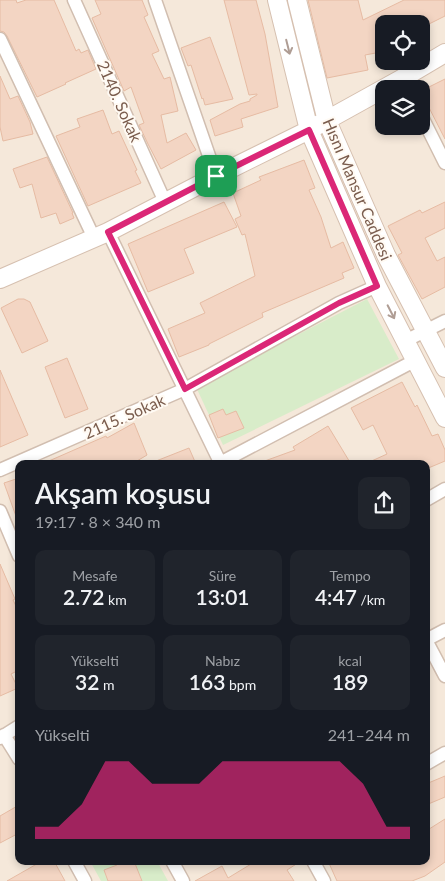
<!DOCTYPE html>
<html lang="tr">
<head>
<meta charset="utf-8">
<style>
  body { margin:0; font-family:Lato,sans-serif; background:#20242c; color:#f1f3f6; height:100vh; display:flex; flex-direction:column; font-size:19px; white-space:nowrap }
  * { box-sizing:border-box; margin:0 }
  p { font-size:16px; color:#9ea1a6 }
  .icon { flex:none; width:28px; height:28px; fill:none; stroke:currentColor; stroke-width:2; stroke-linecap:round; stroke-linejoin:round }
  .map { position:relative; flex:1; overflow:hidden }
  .details { position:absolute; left:15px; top:460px; width:415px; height:405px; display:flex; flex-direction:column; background:#171b24; border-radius:10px; box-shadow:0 2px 8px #0003 }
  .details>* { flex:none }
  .buttons { position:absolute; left:375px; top:15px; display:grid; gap:10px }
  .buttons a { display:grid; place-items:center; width:55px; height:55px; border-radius:10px; background:#171b24; box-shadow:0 2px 8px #0003; font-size:25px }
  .pin { position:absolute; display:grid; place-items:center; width:42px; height:42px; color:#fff; margin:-21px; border-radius:10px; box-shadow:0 2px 8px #0006 }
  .round { display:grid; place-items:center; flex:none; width:52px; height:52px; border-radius:10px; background:#20242c }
  .headline { display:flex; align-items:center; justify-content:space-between; height:85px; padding:0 20px }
  h1 { font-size:28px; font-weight:600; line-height:38px }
  .figures { display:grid; grid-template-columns:repeat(3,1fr); gap:8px; height:85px; padding:5px 20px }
  .figures div { display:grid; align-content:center; border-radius:10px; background:#20242c; text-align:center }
  .figures b { font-size:21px; font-weight:600 }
  .figures small { font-size:14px; font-weight:400 }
  .figures p { font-size:14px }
  .chart { height:140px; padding:10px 20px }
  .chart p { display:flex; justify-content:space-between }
  .chart svg { width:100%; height:90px; margin-top:5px; fill:#db2777; opacity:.7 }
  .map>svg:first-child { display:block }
  .residential { fill:#f5e8da; fill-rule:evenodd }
  .green { fill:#d8ecc9 }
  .building { fill:#f3d5c3; stroke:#e6bba3 }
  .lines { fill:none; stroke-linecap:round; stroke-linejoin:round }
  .street-casing { stroke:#d1beb0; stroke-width:15 }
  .secondary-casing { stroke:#d6c0b0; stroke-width:20 }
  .street { stroke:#fff; stroke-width:12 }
  .secondary { stroke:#fff; stroke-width:18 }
  .oneway { stroke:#af9d94 }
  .route-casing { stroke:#fff; stroke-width:10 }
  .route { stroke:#db2777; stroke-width:6 }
  .labels { text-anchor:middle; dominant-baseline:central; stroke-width:4; stroke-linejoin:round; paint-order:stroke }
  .street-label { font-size:16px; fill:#7a5c4d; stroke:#fffaf3 }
</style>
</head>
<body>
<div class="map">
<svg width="445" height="881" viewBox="0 0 445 881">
  <rect width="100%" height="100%" fill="#fdf6ec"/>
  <!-- residential -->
  <path class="residential" d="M 0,0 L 445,0 L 445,881 L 0,881 ZM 384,24 L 421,24 L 421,61 L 384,61 ZM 384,89 L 421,89 L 421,126 L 384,126 ZM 19,464 L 426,464 L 426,861 L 19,861 Z"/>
  <!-- green -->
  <path class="green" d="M 367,299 L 399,359 L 223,445 L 196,387 Z
    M 90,861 L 157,861 L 168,881 L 101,881 Z"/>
  <!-- building -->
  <path class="building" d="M 0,0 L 16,0 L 17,3 L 26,0 L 54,0 L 76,51 L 79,49 L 81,53 L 88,50 L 96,69 L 65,83 L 66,84 L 37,97 L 7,36 L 4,32 L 0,31 Z
    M 95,0 L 142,0 L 148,15 L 144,17 L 159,51 L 152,54 L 164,79 L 170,77 L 178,111 L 161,115 L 167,143 L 186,133 L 196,150 L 161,169 L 148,144 L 139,125 L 144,123 L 131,87 L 124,91 L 92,18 L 101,14 Z
    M 224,0 L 256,0 L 265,34 L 278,107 L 241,119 L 243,127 L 215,136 L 210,120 L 240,104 L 250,101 L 250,99 L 257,95 L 257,94 L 249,95 Z
    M 308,0 L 358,0 L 363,20 L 404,0 L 445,0 L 445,16 L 421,28 L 421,24 L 376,24 L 381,52 L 365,55 L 368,70 L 327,78 Z
    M 210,37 L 233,99 L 205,105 L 203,98 L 202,99 L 191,65 L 188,66 L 181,48 Z
    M 0,76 L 10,99 L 18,96 L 30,122 L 33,134 L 3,141 L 0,127 Z
    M 445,79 L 445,139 L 421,92 L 421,91 Z
    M 103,110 L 112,134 L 119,131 L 137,170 L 135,171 L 141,183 L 88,206 L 56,136 L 80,127 L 77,119 Z
    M 47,157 L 73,213 L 72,213 L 74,218 L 60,224 L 56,213 L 41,218 L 32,184 L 20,188 L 13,169 Z
    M 304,160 L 315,188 L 309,190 L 321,217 L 331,248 L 343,242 L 354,268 L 342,273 L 344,278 L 262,313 L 263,317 L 209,344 L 209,345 L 179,357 L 168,329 L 205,313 L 200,303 L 255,276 L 245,234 L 242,235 L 235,219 L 241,216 L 233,193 L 261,180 L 259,177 Z
    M 224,202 L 237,227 L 184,249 L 194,273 L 148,292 L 128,244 Z
    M 445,202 L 445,228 L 425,238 L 437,261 L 445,257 L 445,287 L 422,299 L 398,255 L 402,253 L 388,226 L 420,210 L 422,213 Z
    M 18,299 L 24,299 L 30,302 L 48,341 L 22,353 L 1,308 Z
    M 67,358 L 88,409 L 65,418 L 45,367 Z
    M 0,370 L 28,435 L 0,447 Z
    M 402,382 L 415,407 L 417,405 L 432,436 L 438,434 L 445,450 L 445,461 L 426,469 L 426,464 L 365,464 L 387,454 L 373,425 L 363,430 L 351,408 Z
    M 223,409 L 226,415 L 236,411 L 244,428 L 218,438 L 209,415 Z
    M 134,423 L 147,455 L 132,464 L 42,464 L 106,436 L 107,438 Z
    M 328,426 L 351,464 L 262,464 L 262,462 L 295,450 L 293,447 Z
    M 189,448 L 196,464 L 151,464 L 151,463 Z
    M 19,478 L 19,519 L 17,519 L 4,483 Z
    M 0,564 L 15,599 L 13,600 L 19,612 L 19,670 L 11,674 L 18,688 L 0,696 Z
    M 445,776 L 445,797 L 426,805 L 426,784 Z
    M 19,805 L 19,833 L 0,843 L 0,816 Z
    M 445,819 L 445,862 L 425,876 L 412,881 L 337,881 L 328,861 L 426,861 L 426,831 Z
    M 42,861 L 54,861 L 65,881 L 7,881 Z
    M 116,861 L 134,861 L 142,881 L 108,881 L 104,870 L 117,865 Z
    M 256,861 L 301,861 L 287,870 L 294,881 L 195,881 L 222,866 L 228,878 Z"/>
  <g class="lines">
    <defs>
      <path id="street" d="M 74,0 L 165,202
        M 155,0 L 216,176
        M 0,39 L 94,238
        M 421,115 L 445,163
        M 108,232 L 221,464
        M 405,341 L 445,321
        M 220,463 L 416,360
        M 0,470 L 185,389 L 339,303 L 377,286
        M 426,500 L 445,489
        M 0,511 L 19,556
        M 426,640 L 445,676
        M 426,640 L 445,630
        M 4,735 L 19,759
        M 0,738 L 19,726
        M 426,764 L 445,753
        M 74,861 L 85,881
        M 172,861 L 183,881
        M 313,861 L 324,881"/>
      <path id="secondary" d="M 277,0 L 309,130 L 377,286 L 445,418
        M 297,0 L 327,121 L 386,255 L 445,368
        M 0,279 L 108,232 L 216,176 L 309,130 L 403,78 L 445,53"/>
    </defs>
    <!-- street casing -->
    <use href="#street" class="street-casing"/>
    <!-- secondary casing -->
    <use href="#secondary" class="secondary-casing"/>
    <!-- street -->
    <use href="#street" class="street"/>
    <!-- secondary -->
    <use href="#secondary" class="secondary"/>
  </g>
  <!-- one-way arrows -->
  <defs><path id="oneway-shaft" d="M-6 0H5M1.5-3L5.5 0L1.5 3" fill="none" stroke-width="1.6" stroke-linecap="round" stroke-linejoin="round" transform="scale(1.25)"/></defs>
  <g class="oneway">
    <use href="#oneway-shaft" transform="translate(288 47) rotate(76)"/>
    <use href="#oneway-shaft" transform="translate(391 312) rotate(63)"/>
  </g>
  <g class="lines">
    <defs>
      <path id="route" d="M 309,130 L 377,286 L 339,303 L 185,389 L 108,232 L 216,176 Z"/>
    </defs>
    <!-- route casing -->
    <use href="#route" class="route-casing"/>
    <!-- route -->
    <use href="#route" class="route"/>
  </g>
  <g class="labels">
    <!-- street labels -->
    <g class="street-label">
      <text transform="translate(120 101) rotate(66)">2140. Sokak</text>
      <text transform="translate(358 189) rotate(67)">Hısnı Mansur Caddesi</text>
      <text transform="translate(124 416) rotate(-24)">2115. Sokak</text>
    </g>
  </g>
</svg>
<div class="buttons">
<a><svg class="icon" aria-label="locate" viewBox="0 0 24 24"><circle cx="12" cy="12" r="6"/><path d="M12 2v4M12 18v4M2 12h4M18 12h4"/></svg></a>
<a><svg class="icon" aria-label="layers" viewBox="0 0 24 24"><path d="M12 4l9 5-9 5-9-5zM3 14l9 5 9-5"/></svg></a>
</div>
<div class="pin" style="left:216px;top:176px;background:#1e9e55"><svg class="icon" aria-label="arrive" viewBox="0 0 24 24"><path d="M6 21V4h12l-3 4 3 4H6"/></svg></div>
<section class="details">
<div class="headline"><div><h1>Akşam koşusu</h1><p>19:17 · 8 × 340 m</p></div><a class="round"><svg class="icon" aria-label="share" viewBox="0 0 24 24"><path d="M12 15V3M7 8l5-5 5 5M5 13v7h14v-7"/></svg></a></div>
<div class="figures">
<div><p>Mesafe</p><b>2.72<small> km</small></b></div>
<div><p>Süre</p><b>13:01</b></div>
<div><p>Tempo</p><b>4:47<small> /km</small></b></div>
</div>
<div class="figures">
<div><p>Yükselti</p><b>32<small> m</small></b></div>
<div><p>Nabız</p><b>163<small> bpm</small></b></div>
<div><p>kcal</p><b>189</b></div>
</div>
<div class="chart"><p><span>Yükselti</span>241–244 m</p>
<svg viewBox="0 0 160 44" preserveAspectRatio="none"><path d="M0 44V38L10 38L20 27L30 6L40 6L50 17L60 17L70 17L80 6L90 6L100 6L110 6L120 6L130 6L140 17L150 38L160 38V44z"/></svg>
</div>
</section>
</div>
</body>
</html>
